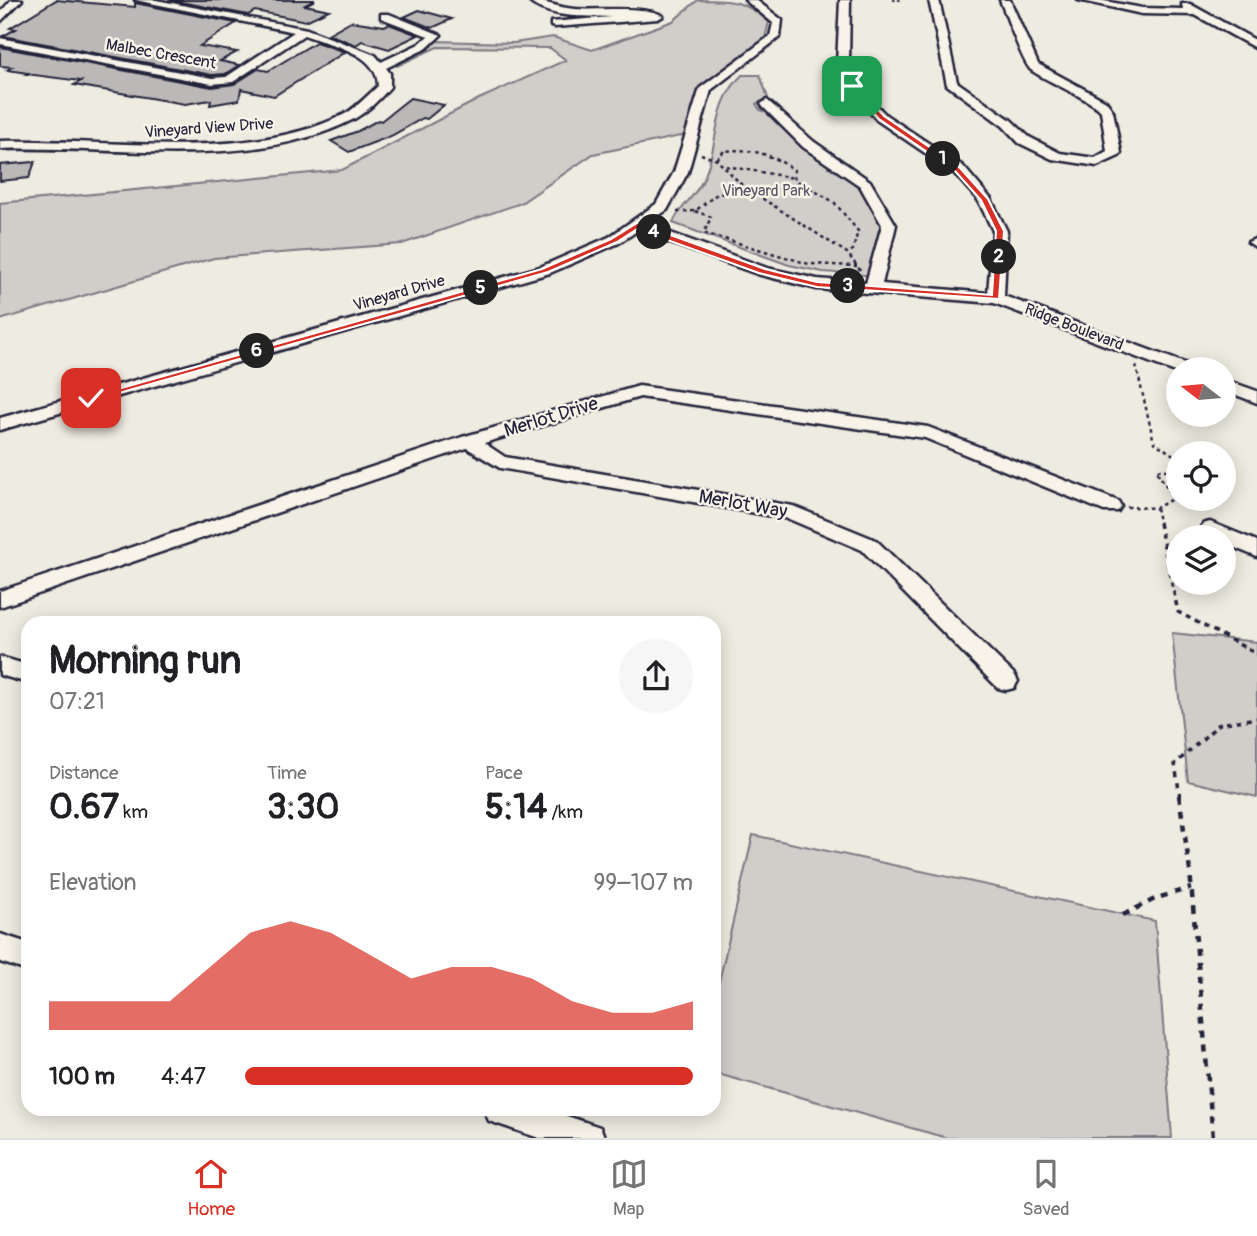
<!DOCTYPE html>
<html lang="en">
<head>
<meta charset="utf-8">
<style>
  body { margin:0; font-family:Pangolin,sans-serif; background:#f6f6f6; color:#202124; height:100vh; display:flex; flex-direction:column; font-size:26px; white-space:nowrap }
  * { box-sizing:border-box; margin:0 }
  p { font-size:23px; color:#757577 }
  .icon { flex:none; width:38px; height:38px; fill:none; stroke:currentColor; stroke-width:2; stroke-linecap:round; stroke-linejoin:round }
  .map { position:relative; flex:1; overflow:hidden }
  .details { position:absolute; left:21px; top:616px; width:700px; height:500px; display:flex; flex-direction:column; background:#fff; border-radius:21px; box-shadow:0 4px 18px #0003 }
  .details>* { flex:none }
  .needle { width:46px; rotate:286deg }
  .buttons { position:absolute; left:1166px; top:357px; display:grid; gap:14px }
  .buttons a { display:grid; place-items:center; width:70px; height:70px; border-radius:50%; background:#fff; box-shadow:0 4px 18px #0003; font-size:35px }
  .pin { position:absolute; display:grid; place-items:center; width:60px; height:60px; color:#fff; margin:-30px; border-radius:14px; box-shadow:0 4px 10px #0006 }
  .km { position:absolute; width:35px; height:35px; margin:-18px; border-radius:50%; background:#222; color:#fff; font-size:19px; line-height:35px; text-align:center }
  .round { display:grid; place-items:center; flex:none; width:74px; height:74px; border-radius:37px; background:#f6f6f6 }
  .overview { display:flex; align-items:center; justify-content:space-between; height:119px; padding:0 28px }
  h1 { font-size:38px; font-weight:800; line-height:52px }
  .figures { display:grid; grid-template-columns:repeat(3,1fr); gap:10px; height:119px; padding:7px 28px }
  .figures div { display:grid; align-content:center }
  .figures b { font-size:35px; font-weight:800 }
  .figures small { font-size:19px; font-weight:400 }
  .figures p { font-size:19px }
  .chart { height:196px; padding:14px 28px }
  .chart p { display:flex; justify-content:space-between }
  .chart svg { width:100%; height:126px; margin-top:7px; fill:#d93025; opacity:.7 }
  ul { padding:0 28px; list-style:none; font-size:23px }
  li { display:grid; grid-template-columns:112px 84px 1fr; align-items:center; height:52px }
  li i { height:18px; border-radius:9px; background:#d93025 }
  .dock { display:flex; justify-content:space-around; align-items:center; height:98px; border-top:2px solid #e0e0e0; background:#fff; font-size:19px; color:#757577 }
  .dock a { display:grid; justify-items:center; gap:4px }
  .dock .active { color:#d93025 }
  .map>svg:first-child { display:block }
  .green { fill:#d1cdc9; stroke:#7a7882; stroke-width:2 }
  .building { fill:#bbb8b7; stroke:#22223b; stroke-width:2 }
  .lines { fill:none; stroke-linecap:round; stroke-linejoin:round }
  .minor-casing { stroke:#22223b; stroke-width:5 }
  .path-far3 { stroke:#22223b; stroke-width:2; stroke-dasharray:2.5 2.5; stroke-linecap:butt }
  .path-far2 { stroke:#22223b; stroke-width:2.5; stroke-dasharray:3.5 3.5; stroke-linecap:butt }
  .path-far1 { stroke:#22223b; stroke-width:3.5; stroke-dasharray:5 5; stroke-linecap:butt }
  .path { stroke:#22223b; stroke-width:4.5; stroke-dasharray:7 7; stroke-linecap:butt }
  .minor { fill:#f7f3e8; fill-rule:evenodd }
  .route { fill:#d93025; stroke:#fff; stroke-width:2 }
  .labels { text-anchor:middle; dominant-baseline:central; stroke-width:5; stroke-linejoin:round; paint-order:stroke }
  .far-street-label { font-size:16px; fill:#22223b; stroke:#f7f3e8 }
  .far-park-label { font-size:16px; fill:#575566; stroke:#f7f3e8 }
  .street-label { font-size:19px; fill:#22223b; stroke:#f7f3e8 }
</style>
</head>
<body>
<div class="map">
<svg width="1257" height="1138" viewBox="0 0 1257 1138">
  <rect width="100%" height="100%" fill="#eeebe1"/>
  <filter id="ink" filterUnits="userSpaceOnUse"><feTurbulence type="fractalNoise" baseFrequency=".0143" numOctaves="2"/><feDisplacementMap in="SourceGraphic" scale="14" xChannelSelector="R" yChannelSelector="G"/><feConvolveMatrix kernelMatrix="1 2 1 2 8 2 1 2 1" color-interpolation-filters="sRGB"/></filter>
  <g filter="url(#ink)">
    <!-- green -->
    <path class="green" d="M 698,0 C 730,0 745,0 769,22 L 765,38 L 699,93 L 686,135 L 593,154 L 521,203 L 402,244 L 214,258 L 0,320 L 0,203 L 342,170 L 479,99 L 566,60 L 550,48 L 437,47 L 397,66 L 394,62 L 433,41 L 514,43 L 553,37 L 592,50 L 673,21 Z
      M 742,75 L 760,75 L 768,98 L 756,104 L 760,110 L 779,115 L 864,189 L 884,228 L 877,276 L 823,272 L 789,265 L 673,223 C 676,212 697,194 703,180 C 721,142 710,107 742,75 Z
      M 1172,633 L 1257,642 L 1257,797 L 1188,781 Z
      M 753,835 L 1155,921 L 1172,1138 L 947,1138 L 714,1073 L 714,1003 Z"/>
    <!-- building -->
    <path class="building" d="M 56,0 L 135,7 L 135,3 L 236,23 L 200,46 L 237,52 L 220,61 L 239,65 L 225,74 L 212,75 L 3,36 L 16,29 L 10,28 Z
      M 170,0 L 315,0 L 305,5 L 329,10 L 306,21 L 255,11 L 248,15 Z
      M 419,10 L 452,19 L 432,28 L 404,17 Z
      M 351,21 L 384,26 L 389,24 L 418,35 L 389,49 L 362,41 L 356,45 L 328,34 Z
      M 316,42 L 345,52 L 274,96 L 241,89 L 239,100 L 210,105 L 211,100 L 185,104 L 74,85 L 81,81 L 26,74 L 28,73 L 7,70 L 12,67 L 0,66 L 0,47 L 212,87 L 234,84 L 258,69 L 268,71 Z
      M 410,98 L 444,105 L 427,119 L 423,118 L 391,136 L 349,152 L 331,141 L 358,131 L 378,120 L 381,121 Z
      M 35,162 L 29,178 L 0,181 L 0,165 Z"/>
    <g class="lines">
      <defs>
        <path id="minor" d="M 11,0 L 22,0 L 0,22 L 0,13 Z
          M 135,0 L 156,0 L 307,29 L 375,55 L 381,62 L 419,44 L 428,36 L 381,18 L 381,14 L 389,14 L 441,35 L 427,48 L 386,68 L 390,73 L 390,87 C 381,98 367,112 354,119 C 253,172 111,145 0,149 L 0,141 C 105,138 250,163 345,114 C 357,107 368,95 378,86 C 378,52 330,45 304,35 L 233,82 L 212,84 L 0,44 L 0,38 L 212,78 L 226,77 L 294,32 Z
          M 527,0 C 543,0 558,8 575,9 C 598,11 646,5 663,16 L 658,19 L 555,27 L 551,26 L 551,22 L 611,17 C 584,16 548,19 527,0 Z
          M 745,0 L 756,0 L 782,20 L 780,37 L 711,90 L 688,172 L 667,210 L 646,224 L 767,268 L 817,279 L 866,283 L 882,225 L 860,186 L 803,147 L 763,107 L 761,104 L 767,100 L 813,141 L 870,181 L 896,225 L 882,284 L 988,293 L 993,231 L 978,200 L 953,172 L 878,121 L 846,86 L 837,64 L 840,0 L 850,0 L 849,64 L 857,85 L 886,115 L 963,166 L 991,199 L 1007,231 L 1004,296 L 1190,365 L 1192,369 L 1178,369 L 1178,373 L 994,303 L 817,289 L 757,274 L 637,231 L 619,243 L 550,273 L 0,430 L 0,418 L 540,267 L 609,237 L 656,204 L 674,172 L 700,88 L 770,36 L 773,23 Z
          M 929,0 L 939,0 L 957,82 L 1011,120 L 1029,137 L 1060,153 L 1095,158 L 1107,151 L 1101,111 C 1094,101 1046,81 1031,70 C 1022,62 1006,14 1000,0 L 1010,0 L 1038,64 L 1106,101 L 1113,111 L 1121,153 L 1119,156 L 1097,166 L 1052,159 L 1019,143 L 1003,126 L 947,85 Z
          M 1078,0 L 1099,0 L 1142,8 L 1183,9 L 1182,4 L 1190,4 L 1257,41 L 1257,49 L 1195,15 L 1142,14 Z
          M 1257,238 L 1257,248 L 1248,242 Z
          M 1223,379 L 1257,391 L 1257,403 L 1223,390 Z
          M 639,386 L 928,427 L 1118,501 L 1121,506 L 1118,511 L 1104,511 L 925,438 L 640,397 L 484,443 L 505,457 L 793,506 L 876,540 L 1014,674 L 1018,681 L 1014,688 L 1006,690 L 998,688 L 862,550 L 789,519 L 500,468 L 467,448 L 0,607 L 0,591 L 462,437 Z
          M 1210,522 L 1257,541 L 1257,557 L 1223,543 L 1223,537 L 1203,534 L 1200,529 L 1203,524 Z
          M 0,657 L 28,665 L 28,683 L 0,675 Z
          M 0,934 L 28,943 L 28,971 L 0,962 Z
          M 484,1110 L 549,1110 L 600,1127 L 605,1138 L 539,1138 L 489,1121 Z"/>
      </defs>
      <!-- minor casing -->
      <use href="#minor" class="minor-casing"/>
      <!-- path-far3 -->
      <path class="path-far3" d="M 893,0 L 902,0"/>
      <!-- path-far2 -->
      <path class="path-far2" d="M 701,154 L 717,160 L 743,186 L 847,253 L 860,270
        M 717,159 L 724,151 C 752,148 771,154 794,170 L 794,178 L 797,181 L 834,202 L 858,231 L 853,250 L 847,253
        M 726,166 L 794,178
        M 695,211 L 711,217 L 704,233 L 809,264 L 857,266
        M 677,212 L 695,211 L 717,194 L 748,191
        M 1136,366 L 1154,442 L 1178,458
        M 1127,507 L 1156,508 L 1174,498 L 1156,470 L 1178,470
        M 1156,508 L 1160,525"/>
      <!-- path-far1 -->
      <path class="path-far1" d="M 1159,523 L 1178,612 L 1257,654
        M 1180,797 L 1175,764 L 1219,724 L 1257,718"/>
      <!-- path -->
      <path class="path" d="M 1179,795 L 1190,871 L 1213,1138
        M 1123,915 L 1157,898 L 1191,888"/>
      <!-- minor -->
      <use href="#minor" class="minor"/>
    </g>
  </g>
  <!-- route -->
  <path class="route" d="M 850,85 L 855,85 L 884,116 L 960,168 L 988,199 L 1004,231 L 999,299 L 817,287 L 759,273 L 637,229 L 617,242 L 548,272 L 94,400 L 86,398 L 542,269 L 611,239 L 637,223 L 765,269 L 817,282 L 992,295 L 996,231 L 981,200 L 955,171 L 879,119 Z"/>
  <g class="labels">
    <!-- far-street labels -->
    <g class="far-street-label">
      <text transform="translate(161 54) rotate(10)">Malbec Crescent</text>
      <text transform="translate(209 128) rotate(-4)">Vineyard View Drive</text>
      <text transform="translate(399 293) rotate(-16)">Vineyard Drive</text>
      <text transform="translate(1074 327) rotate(21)">Ridge Boulevard</text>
    </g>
    <!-- far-park labels -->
    <g class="far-park-label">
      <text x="766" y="191">Vineyard Park</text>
    </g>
    <!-- street labels -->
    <g class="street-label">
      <text transform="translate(551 417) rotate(-17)">Merlot Drive</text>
      <text transform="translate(743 504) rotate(10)">Merlot Way</text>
    </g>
  </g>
</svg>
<div class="buttons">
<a><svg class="needle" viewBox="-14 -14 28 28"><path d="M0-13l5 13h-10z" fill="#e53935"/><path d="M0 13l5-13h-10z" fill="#757577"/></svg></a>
<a><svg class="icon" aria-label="locate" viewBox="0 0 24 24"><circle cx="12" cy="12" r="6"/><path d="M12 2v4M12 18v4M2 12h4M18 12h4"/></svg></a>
<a><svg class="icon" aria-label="layers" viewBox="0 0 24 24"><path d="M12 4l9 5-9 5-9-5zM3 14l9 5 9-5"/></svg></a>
</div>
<div class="pin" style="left:852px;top:86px;background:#1e9e55"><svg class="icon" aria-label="arrive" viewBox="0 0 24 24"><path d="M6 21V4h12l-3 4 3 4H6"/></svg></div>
<div class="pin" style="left:91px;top:398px;background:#d93025"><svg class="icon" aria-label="check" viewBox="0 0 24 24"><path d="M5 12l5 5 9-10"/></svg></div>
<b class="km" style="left:943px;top:159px">1</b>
<b class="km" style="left:999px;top:257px">2</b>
<b class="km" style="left:848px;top:286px">3</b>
<b class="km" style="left:654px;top:232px">4</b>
<b class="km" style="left:481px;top:288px">5</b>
<b class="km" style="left:257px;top:351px">6</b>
<section class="details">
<div class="overview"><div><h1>Morning run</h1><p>07:21</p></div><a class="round"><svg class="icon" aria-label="share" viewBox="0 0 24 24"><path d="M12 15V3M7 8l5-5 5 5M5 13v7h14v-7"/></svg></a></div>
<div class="figures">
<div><p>Distance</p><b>0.67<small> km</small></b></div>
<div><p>Time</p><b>3:30</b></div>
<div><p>Pace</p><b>5:14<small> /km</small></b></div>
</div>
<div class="chart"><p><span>Elevation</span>99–107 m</p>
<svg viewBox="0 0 160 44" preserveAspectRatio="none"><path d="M0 44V34L10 34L20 34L30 34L40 22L50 10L60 6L70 10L80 18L90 26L100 22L110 22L120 26L130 34L140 38L150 38L160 34V44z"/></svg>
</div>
<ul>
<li><b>100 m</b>4:47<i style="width:100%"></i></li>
</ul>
</section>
</div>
<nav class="dock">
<a class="active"><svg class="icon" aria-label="home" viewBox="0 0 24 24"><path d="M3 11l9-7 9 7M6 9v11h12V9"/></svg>Home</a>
<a><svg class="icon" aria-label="map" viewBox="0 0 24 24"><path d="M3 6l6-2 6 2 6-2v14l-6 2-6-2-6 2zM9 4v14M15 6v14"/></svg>Map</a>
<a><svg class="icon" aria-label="saved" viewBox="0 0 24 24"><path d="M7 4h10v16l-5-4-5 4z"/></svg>Saved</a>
</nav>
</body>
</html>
